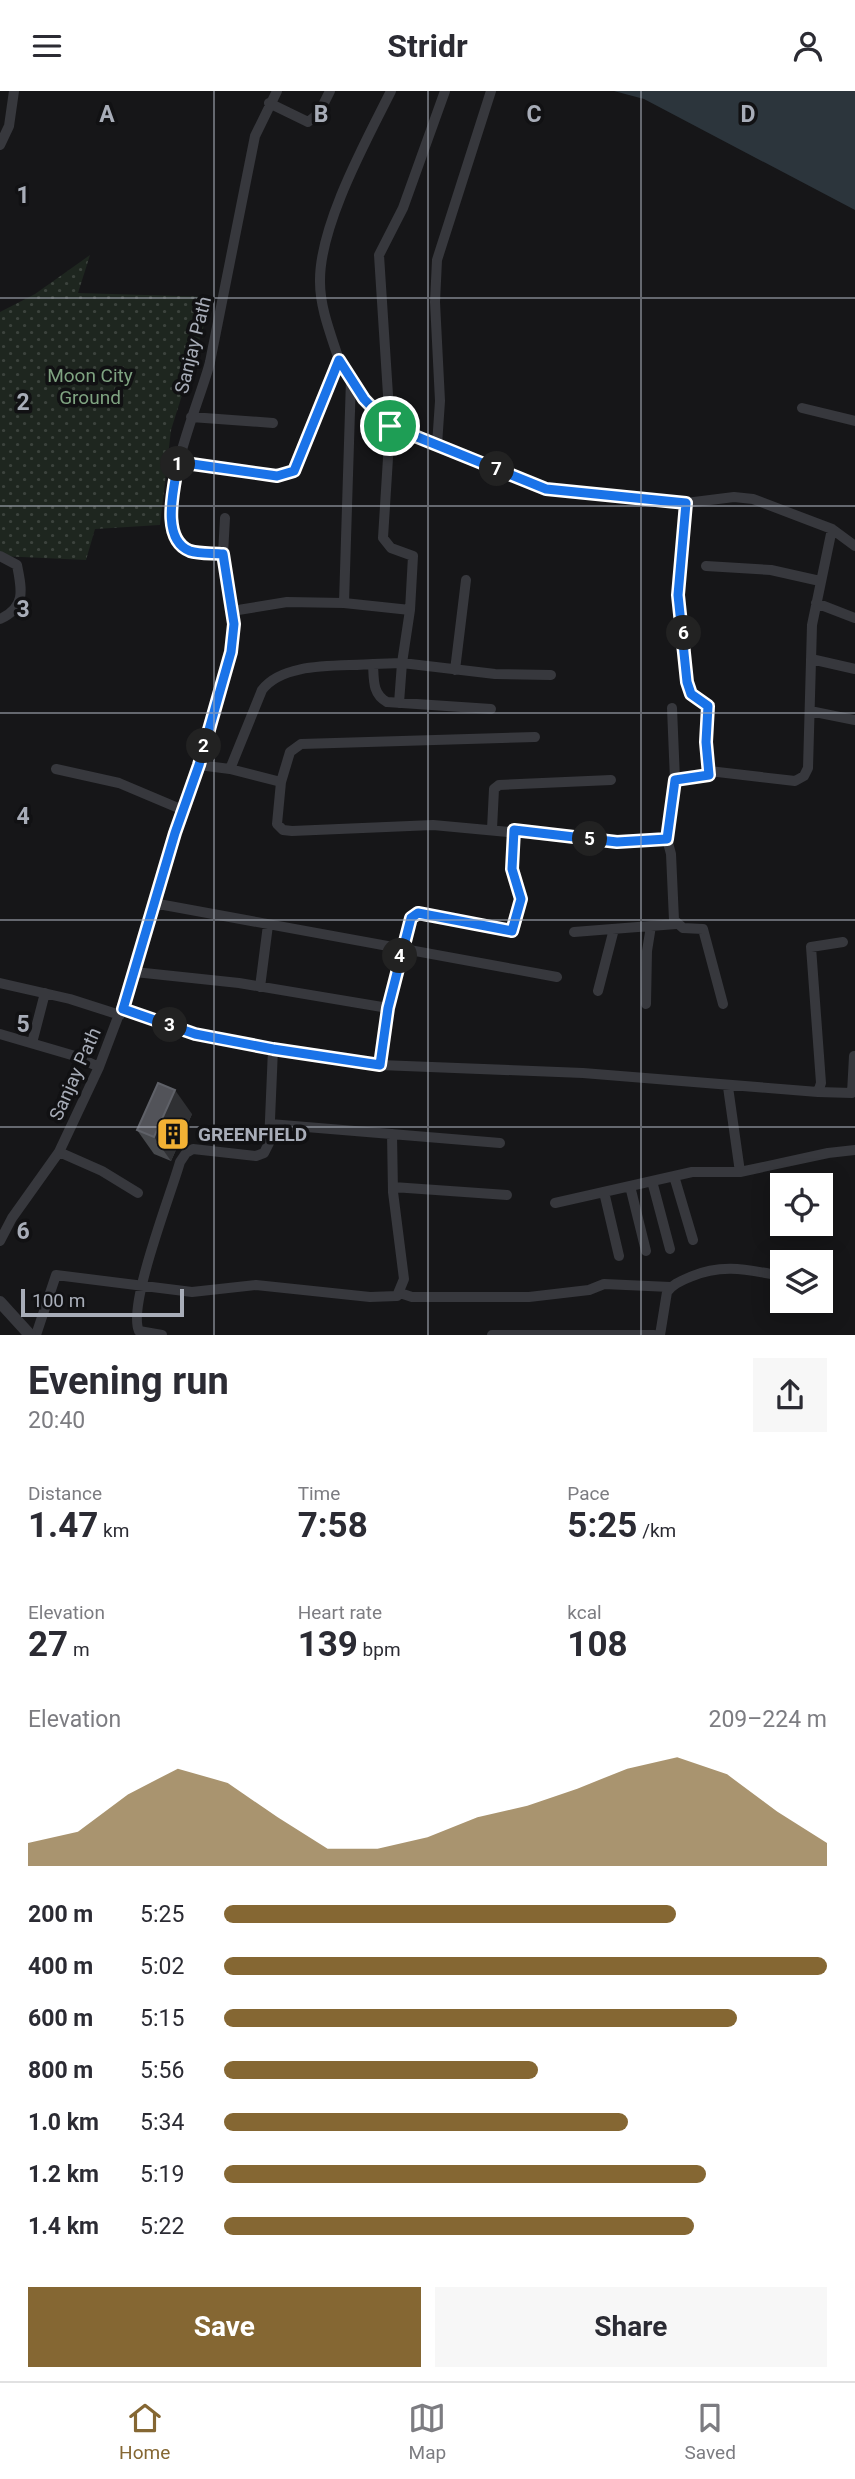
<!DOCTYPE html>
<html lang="en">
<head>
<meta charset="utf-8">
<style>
  body { margin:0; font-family:Roboto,sans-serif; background:#f7f7f7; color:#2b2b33; height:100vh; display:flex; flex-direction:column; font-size:26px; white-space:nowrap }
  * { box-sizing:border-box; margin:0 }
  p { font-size:23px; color:#7c7c81 }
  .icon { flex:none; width:38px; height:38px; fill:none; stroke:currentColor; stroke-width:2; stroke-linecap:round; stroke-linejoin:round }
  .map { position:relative; height:1244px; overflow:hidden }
  .sheet { display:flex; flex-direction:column; background:#fff; flex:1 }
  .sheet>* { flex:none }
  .tools { position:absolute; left:770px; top:1082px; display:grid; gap:14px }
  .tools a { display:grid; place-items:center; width:63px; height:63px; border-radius:0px; background:#fff; box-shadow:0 4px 18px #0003; font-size:35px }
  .scale { position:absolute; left:21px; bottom:18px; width:163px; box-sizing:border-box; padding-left:7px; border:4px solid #a8adb8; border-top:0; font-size:19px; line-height:24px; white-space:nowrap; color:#a8adb8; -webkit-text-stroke:5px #111113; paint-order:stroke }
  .pin { position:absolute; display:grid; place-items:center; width:60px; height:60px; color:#fff; margin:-30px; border:4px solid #fff; border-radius:50%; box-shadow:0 2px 7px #0007 }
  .km { position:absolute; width:35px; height:35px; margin:-18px; border-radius:50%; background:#222; color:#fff; font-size:19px; line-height:35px; text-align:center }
  .round { display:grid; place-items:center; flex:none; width:74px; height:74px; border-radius:0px; background:#f7f7f7 }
  .overview { display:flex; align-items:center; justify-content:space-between; height:119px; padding:0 28px }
  h1 { font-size:38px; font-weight:700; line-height:52px }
  .figures { display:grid; grid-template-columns:repeat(3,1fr); gap:10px; height:119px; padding:7px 28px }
  .figures div { display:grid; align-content:center }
  .figures b { font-size:35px; font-weight:700 }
  .figures small { font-size:19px; font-weight:400 }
  .figures p { font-size:19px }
  .chart { height:196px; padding:14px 28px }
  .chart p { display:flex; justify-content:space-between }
  .chart svg { width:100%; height:126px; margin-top:7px; fill:#856733; opacity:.7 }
  .primary-button { display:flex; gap:14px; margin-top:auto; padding:14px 28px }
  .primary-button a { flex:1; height:80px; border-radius:0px; background:#856733; color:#fff; font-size:28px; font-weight:700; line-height:80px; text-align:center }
  .primary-button a+a { background:#f7f7f7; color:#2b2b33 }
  ul { padding:0 28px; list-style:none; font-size:23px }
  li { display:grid; grid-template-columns:112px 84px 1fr; align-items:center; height:52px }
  li i { height:18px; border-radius:9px; background:#856733 }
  header { display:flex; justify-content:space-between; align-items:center; height:91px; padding:0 28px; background:#fff; font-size:32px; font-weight:700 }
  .menu { display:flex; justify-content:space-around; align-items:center; height:98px; border-top:2px solid #e1e1e2; background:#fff; font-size:19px; color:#7c7c81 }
  .menu a { display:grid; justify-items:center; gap:4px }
  .menu .selected { color:#856733 }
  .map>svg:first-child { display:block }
  .park { fill:url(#park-dots) }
  .water { fill:#2c353c }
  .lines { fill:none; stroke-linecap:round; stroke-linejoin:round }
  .minor { stroke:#37383d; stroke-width:10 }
  .tertiary { stroke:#37383d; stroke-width:12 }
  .wall { fill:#47494d }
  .shaded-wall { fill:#2f3033 }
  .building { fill:#525359; stroke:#5f6168; stroke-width:2 }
  .route-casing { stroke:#fff; stroke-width:14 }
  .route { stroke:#1a73e8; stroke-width:9 }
  .grid { fill:none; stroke:#a8adb8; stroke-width:2; stroke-opacity:0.55 }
  .labels { text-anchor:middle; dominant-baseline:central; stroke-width:7; stroke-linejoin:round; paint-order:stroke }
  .street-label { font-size:19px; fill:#a8adb8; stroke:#111113 }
  .park-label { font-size:19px; fill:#7fa381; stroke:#111113 }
  .poi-label { font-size:19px; font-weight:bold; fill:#a8adb8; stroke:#111113; text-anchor:start }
  .grid-label { font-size:23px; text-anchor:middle; font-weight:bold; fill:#a8adb8; stroke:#111113; stroke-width:7; stroke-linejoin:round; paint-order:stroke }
</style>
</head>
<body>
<header><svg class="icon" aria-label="menu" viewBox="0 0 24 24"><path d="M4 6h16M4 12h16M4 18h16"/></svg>Stridr<svg class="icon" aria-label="person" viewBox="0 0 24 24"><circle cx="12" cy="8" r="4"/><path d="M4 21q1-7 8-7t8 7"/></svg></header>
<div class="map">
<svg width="855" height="1244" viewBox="0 0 855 1244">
  <defs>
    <pattern id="park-dots" width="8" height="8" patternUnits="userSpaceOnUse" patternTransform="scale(1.75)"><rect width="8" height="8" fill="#1e261f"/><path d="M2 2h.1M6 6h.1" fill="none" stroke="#3c433d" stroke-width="1.8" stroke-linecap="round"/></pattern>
  </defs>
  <rect width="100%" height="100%" fill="#161618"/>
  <!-- park -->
  <path class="park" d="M 90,164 L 78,202 L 213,206 L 171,339 L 160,434 L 95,438 L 86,469 L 0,465 L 0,221 L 35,203 Z"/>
  <!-- water -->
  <path class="water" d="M 614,0 L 855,0 L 855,119 L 644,8 Z"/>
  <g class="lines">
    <!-- minor -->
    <path class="minor" d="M 445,0 L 403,117 L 379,164 L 390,335 L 546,398 L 686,412 L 734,406 L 753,408 L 832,438 L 855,455
      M 269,12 L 308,31 L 319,22 L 330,0
      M 0,54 L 9,35 L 14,0
      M 339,269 C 331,244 320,217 320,191 C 319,135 366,50 391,0
      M 802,317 L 855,330
      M 191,326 L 273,332
      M 437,354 L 440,310 L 435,211 L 437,169 L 491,0
      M 178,371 L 277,385 L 294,380 L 339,269 L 364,308 L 390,335 L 383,447 L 391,457 L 413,465 L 410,519
      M 223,463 L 225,427
      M 0,465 L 17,474 C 22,499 26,516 0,528
      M 706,475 L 771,479 L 820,490
      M 344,512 L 351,288
      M 816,512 L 855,527
      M 232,520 L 287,511 L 344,512 L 410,519 L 402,572 L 495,583 L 551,584
      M 811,568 L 855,578
      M 373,573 L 402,572 L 399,612
      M 455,579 L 466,489
      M 672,617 L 675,689
      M 810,620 L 855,629
      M 199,674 L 230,678 L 281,691 L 277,733 L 283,739 L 292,740 L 433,734 L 617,751 L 667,748 L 675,689 L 709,684 L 709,680 L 706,651 L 708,615 L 695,607 L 689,598 L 678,504 L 686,412
      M 56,678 L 119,692 L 183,719
      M 230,678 L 262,599 C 284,570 340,576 373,573 C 374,588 372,603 387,611 L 491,618
      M 709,680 L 795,690 L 804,685 L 808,677 L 812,534 L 832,438
      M 281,691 L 290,661 L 301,653 L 535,646
      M 492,738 L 494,698 L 499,694 L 611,689
      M 667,748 L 671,763 L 674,829 L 683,837 L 703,838 L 723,913
      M 153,812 L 557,886
      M 574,841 L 676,833
      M 135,881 L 239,892 L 388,917
      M 0,892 L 70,908 L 120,924
      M 260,896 L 268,834
      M 598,900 L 614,838
      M 646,913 L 647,860 L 651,835
      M 123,917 L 195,943 L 273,958 L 380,974 L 388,917 L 411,827 L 418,822 L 507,841 L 515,836 L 521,808 L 512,778 L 514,739
      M 0,943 L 75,965 L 99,976
      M 32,952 L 45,902
      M 380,974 L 583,982 L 818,1001 L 821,992 L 811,856 L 843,851
      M 728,996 L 740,1081
      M 818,1001 L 852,1002 L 854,965
      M 270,1033 L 500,1052
      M 59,1061 L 102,1080 L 138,1102
      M 674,1085 L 693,1149
      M 652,1090 L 670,1158
      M 630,1095 L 646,1160
      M 393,1096 L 507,1104
      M 604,1101 L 619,1165
      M 555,1112 L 692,1081 L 740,1081 L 828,1062 L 855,1059
      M 0,1150 L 12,1127 L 59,1061 L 99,976 L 135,881 L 231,561 L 234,533 L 223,463 C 210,462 191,464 181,454 C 149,422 201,309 210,271 L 255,45 L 277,0
      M 400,1202 L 412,1206 L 529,1206 L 589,1199 L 604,1193 L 670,1196
      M 36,1244 L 56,1184 L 192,1201 L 256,1194 L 370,1206 L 397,1205 L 404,1188 L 393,1101 L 392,1043
      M 162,1244 L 139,1240 C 127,1215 171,1103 180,1071 L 186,1062 L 193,1058 L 256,1065 L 264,1062 L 269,1052 L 273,958
      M 492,1244 L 654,1244
      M 660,1244 L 667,1201 C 673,1193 681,1190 690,1186 C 723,1172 748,1179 782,1185"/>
    <!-- tertiary -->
    <path class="tertiary" d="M 0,1211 L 30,1244"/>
  </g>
  <!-- wall -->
  <path class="wall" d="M 192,1023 L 171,1070 L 154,1063 L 137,1039 Z"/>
  <!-- shaded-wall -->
  <path class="shaded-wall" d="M 175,999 L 192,1023 L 171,1070 L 154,1046 Z"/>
  <!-- building -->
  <path class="building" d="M 158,992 L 175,999 L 154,1046 L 137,1039 Z"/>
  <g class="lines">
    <defs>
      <path id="route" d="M 339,269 L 364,308 L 390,335 L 546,398 L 686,412 L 678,504 L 687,591 L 691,603 L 708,615 L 706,651 L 709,684 L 675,689 L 667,748 L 617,751 L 514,739 L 512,778 L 521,808 L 512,840 L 418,822 L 411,827 L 388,917 L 380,974 L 273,958 L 195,943 L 123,918 L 175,742 L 199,674 L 231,561 L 234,533 L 223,463 C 213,462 199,463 190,460 C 159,448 175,394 178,371 L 277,385 L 294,380 Z"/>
    </defs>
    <!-- route casing -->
    <use href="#route" class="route-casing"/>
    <!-- route -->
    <use href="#route" class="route"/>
  </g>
  <!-- grid -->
  <path class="grid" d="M 214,0 L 214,1244M 428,0 L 428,1244M 641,0 L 641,1244M 0,207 L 855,207M 0,415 L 855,415M 0,622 L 855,622M 0,829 L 855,829M 0,1036 L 855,1036"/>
  <!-- icons -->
  <defs>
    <symbol id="building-square" viewBox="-11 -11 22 22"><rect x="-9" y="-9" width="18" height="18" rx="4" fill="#f2b134" stroke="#111113"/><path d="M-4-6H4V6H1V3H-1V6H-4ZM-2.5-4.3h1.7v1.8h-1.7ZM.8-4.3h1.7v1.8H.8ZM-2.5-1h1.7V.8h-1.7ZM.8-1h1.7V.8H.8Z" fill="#111"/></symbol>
  </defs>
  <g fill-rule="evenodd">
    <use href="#building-square" x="154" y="1024" width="38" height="38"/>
  </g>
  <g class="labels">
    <!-- street labels -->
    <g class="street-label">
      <text transform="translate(193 254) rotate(-76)">Sanjay Path</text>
      <text transform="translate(75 983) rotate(-66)">Sanjay Path</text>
    </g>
    <!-- park labels -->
    <g class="park-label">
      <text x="90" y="284">Moon City<tspan x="90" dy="22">Ground</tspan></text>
    </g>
    <!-- poi labels -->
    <g class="poi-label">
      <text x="198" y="1043">GREENFIELD</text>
    </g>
  </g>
  <g class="grid-label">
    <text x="107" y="31">A</text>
    <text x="321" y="31">B</text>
    <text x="534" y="31">C</text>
    <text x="748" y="31">D</text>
    <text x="23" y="112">1</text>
    <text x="23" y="319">2</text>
    <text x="23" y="526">3</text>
    <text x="23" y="733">4</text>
    <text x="23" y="941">5</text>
    <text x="23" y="1148">6</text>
  </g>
</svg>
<div class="tools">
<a><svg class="icon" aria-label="locate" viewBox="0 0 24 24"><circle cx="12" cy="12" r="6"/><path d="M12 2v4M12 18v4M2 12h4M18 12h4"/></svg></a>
<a><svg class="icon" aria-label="layers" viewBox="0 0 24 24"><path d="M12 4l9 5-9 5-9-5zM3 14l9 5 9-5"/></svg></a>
</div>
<div class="scale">100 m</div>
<div class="pin" style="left:390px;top:335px;background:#1e9e55"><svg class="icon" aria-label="arrive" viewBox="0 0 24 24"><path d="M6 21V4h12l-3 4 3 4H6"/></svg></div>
<b class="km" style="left:178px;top:373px">1</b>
<b class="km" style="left:204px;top:655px">2</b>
<b class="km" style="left:170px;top:934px">3</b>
<b class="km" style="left:400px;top:865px">4</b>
<b class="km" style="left:590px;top:748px">5</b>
<b class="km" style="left:684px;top:542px">6</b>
<b class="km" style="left:497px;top:378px">7</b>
</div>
<section class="sheet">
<div class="overview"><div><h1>Evening run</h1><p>20:40</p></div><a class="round"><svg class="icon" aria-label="share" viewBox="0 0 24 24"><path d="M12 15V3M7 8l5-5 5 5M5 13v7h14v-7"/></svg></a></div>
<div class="figures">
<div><p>Distance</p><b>1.47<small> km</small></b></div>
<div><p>Time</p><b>7:58</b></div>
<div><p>Pace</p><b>5:25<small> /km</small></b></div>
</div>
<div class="figures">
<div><p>Elevation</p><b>27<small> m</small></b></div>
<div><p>Heart rate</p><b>139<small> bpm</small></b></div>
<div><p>kcal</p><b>108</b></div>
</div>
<div class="chart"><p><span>Elevation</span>209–224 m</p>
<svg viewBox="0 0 160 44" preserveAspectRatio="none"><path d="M0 44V36L10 32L20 19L30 10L40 15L50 27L60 38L70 38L80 34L90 27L100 23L110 17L120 10L130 6L140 12L150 25L160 36V44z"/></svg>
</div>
<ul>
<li><b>200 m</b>5:25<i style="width:75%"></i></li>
<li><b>400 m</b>5:02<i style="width:100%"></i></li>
<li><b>600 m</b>5:15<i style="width:85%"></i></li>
<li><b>800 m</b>5:56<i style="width:52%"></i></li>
<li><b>1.0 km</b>5:34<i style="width:67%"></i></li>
<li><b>1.2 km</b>5:19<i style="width:80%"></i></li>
<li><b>1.4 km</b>5:22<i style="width:78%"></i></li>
</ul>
<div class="primary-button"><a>Save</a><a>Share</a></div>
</section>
<nav class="menu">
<a class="selected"><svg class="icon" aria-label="home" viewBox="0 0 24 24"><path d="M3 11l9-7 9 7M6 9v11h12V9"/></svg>Home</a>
<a><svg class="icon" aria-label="map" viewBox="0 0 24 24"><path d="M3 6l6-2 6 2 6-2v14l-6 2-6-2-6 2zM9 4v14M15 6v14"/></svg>Map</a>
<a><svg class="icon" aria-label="saved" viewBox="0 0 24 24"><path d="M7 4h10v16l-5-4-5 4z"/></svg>Saved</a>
</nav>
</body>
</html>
